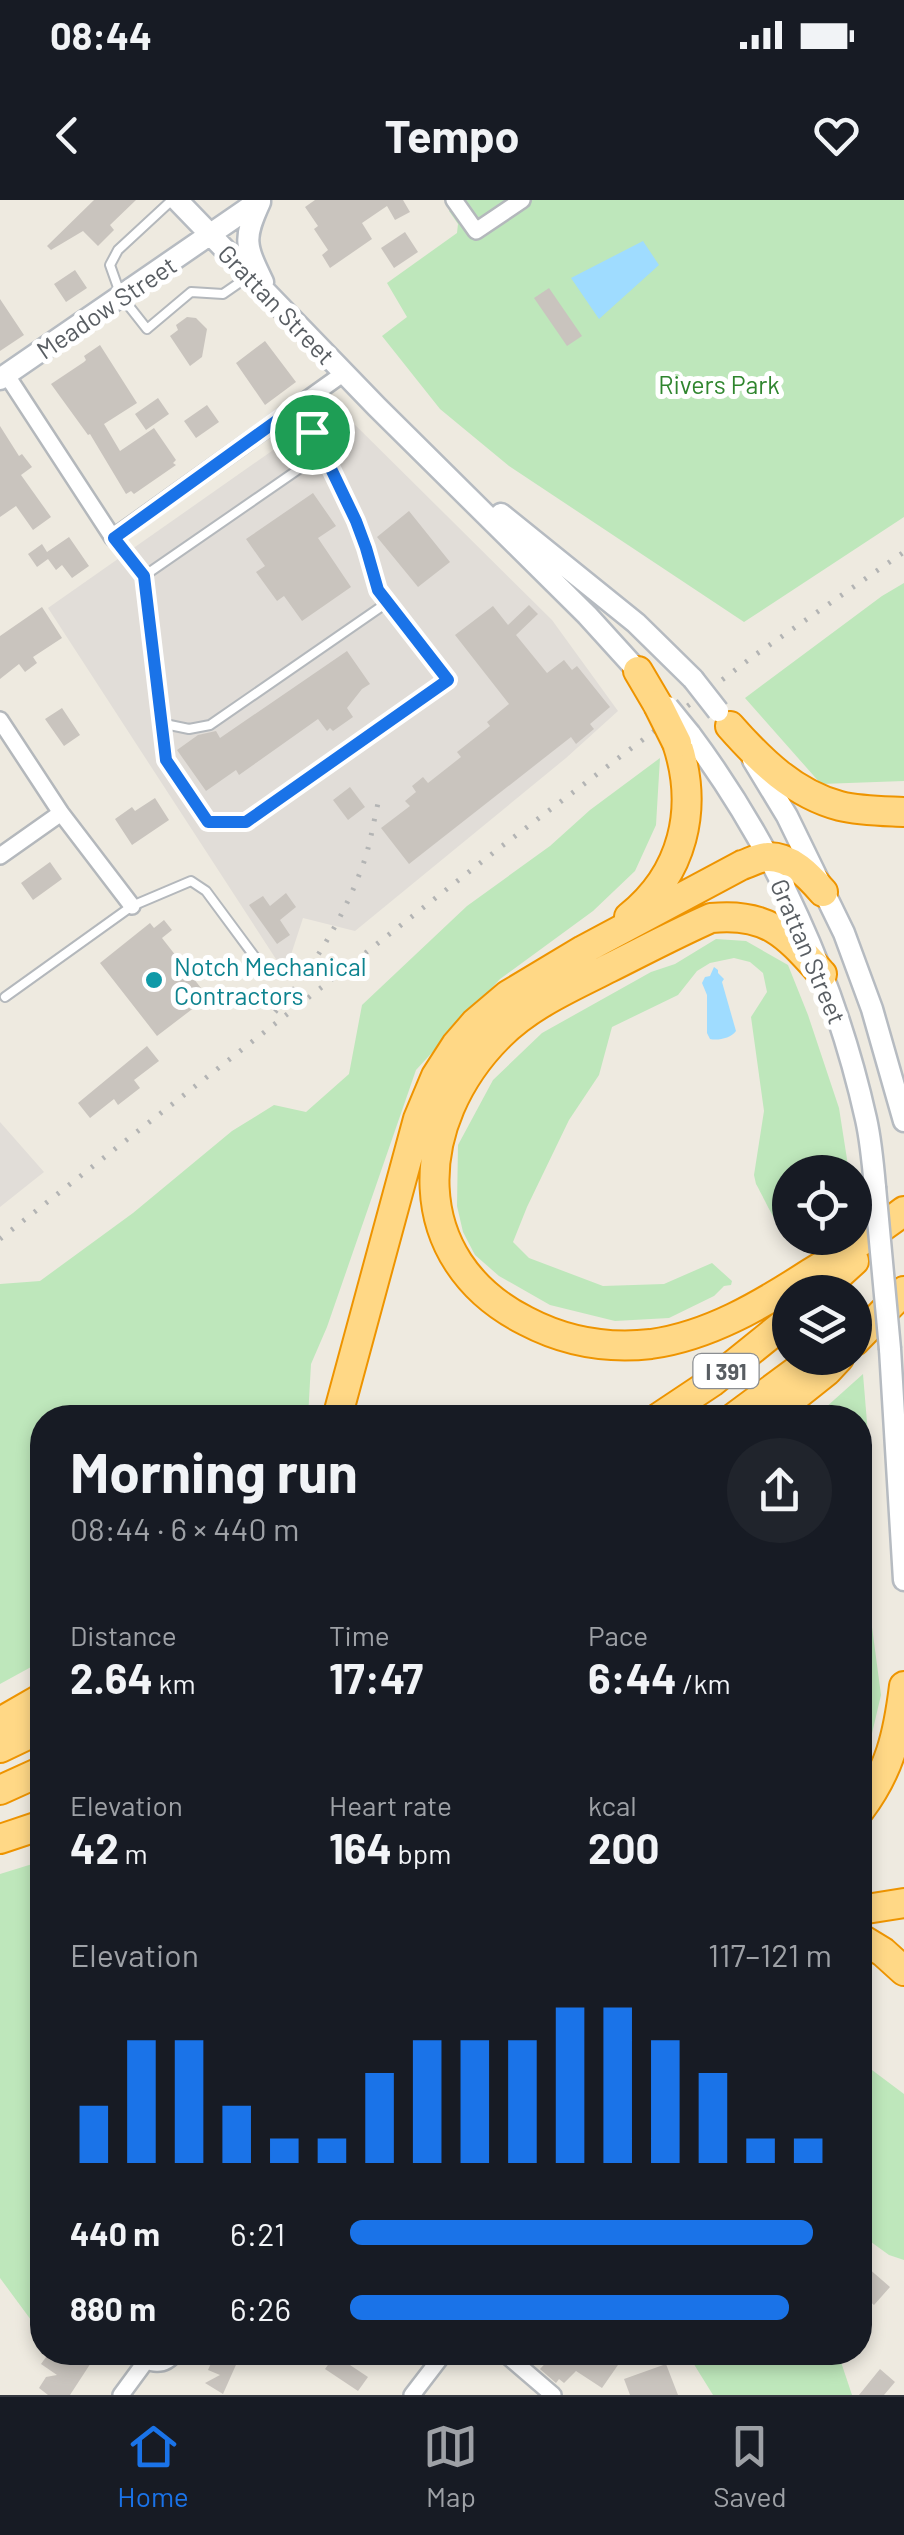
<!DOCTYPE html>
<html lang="en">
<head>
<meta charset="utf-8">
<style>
  body { margin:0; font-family:Barlow,sans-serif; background:#20242c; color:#f1f3f6; height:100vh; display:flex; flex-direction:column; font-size:38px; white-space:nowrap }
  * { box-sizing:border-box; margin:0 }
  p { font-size:32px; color:#9ea1a6 }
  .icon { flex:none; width:55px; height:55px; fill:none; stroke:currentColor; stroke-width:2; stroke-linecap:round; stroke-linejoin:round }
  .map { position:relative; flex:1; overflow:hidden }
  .panel { position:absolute; left:30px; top:1205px; width:842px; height:960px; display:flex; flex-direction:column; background:#171b24; border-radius:40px; box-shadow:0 5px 15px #0003 }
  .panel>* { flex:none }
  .fabs { position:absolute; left:772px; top:955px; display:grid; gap:20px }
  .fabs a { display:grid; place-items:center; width:100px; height:100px; border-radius:50%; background:#171b24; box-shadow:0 5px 15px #0003; font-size:50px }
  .pin { position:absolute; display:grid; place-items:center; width:85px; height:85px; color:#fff; margin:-42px; border:5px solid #fff; border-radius:50%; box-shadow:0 2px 10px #0007 }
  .round { display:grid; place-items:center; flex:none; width:105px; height:105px; border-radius:52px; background:#20242c }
  .summary { display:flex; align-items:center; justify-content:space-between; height:170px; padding:0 40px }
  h1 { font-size:55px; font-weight:700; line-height:75px }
  .figures { display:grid; grid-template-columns:repeat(3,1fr); gap:15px; height:170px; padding:10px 40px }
  .figures div { display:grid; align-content:center }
  .figures b { font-size:42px; font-weight:700 }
  .figures small { font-size:28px; font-weight:400 }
  .figures p { font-size:28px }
  .chart { height:280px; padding:20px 40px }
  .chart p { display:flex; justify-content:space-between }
  .chart svg { width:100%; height:180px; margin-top:10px; stroke:#1a73e8; stroke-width:6 }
  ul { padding:0 40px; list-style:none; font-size:32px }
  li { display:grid; grid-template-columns:160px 120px 1fr; align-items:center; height:75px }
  li i { height:25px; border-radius:12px; background:#1a73e8 }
  .status { display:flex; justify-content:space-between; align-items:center; height:70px; padding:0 50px; background:#171b24; direction:ltr }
  .status svg { height:28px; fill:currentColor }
  header { display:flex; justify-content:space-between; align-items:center; height:130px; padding:0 40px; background:#171b24; font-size:45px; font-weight:700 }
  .tab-bar { display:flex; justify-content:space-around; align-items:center; height:140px; border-top:2px solid #363941; background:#171b24; font-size:28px; color:#9ea1a6 }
  .tab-bar a { display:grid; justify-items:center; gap:5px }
  .tab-bar .selected { color:#1a73e8 }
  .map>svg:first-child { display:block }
  .industrial { fill:#e1ddd8 }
  .green { fill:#bee7bb }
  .water { fill:#9fdcff }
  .building { fill:#c9c4be }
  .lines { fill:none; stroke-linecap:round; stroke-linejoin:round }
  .service-casing { stroke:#b4b8bc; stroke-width:12 }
  .minor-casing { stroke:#b4b8bc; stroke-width:20 }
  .secondary-casing { stroke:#b6bbc1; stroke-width:25 }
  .motorway-casing { stroke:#ee9400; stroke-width:32 }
  .service { stroke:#fff; stroke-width:8 }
  .minor { stroke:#fff; stroke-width:15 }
  .secondary { stroke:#fff; stroke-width:20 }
  .motorway { stroke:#ffd886; stroke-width:28 }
  .rail { stroke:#b3b4b4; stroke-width:5; stroke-dasharray:2.5 12; stroke-linecap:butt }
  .secondary-bridge-casing { stroke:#b6bbc1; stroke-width:25; stroke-linecap:butt }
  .motorway-bridge-casing { stroke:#ee9400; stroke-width:32; stroke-linecap:butt }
  .secondary-bridge { stroke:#fff; stroke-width:20 }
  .motorway-bridge { stroke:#ffd886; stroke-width:28 }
  .route-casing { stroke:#fff; stroke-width:20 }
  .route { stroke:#1a73e8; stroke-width:12 }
  .culture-dot { fill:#0f9aa8; stroke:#fff; stroke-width:4 }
  .labels { text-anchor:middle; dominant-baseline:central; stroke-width:10; stroke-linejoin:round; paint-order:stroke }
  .shield { fill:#fff; stroke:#8b8e92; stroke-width:2.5 }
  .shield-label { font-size:22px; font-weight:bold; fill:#595e63 }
  .street-label { font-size:25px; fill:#595e63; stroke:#fff }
  .park-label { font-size:25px; fill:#2f852e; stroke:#fff }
  .culture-label { font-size:25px; fill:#0d838f; stroke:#fff; text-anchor:start }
</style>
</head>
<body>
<div class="status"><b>08:44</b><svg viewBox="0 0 49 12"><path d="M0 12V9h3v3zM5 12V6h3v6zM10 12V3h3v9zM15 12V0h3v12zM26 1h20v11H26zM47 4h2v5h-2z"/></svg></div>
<header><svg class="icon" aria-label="back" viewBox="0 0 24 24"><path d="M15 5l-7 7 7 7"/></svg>Tempo<svg class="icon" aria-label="heart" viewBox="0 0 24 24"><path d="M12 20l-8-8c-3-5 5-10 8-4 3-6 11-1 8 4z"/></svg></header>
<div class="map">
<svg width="904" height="2195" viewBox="0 0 904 2195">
  <rect width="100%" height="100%" fill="#eeeae0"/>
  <!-- industrial -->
  <path class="industrial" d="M 336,206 L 552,420 L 618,511 L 566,558 L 355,731 L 303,718 L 285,773 L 48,408 Z
    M 0,922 L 44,972 L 0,1007 Z"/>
  <!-- green -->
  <path class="green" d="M 466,0 L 904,0 L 904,317 L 744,422 L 509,266 L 440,209 L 382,136 L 407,117 L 387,83 L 457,33 L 458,24 L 449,11 Z
    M 904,383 L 904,581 L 821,584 L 745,498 L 882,396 Z
    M 660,558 L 656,625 L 635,671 L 593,711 L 500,779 L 416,870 L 327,1127 L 311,1164 L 308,1217 L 42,1218 L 42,1461 L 0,1484 L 0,1084 L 40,1081 L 133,1013 L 232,931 L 274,905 L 306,912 L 349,874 L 362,805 L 467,706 L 550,646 L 590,610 Z
    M 716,739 L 746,741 L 788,765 L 808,815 L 839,908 L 849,972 L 790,972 L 790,1038 L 817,1038 C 813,1040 806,1044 801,1044 C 783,1044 765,999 756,984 L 754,975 L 764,911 L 751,817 L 767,792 L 763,773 L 750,762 L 734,758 L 710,763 L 697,771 L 678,795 L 612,827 L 599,875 L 569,920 L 527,1007 L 513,1042 L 529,1058 L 603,1086 L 664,1084 L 712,1063 L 732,1081 L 731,1085 L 724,1086 L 714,1096 L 669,1118 L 615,1121 L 550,1105 L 499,1076 L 475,1055 L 463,1032 L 457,1006 L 458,945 L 493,880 L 542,833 L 651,772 L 675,764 Z
    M 863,1174 L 870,1259 L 870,1412 L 881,1495 L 866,1559 L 860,1566 L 860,1218 L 815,1217 Z
    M 42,1661 L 42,2107 L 31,2120 L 0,2078 L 0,1674 Z
    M 860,1856 L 864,1864 L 904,1894 L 904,2060 L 889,2055 L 860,2034 Z
    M 687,2153 L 838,2153 L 852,2195 L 713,2195 Z"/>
  <!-- water -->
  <path class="water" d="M 643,41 L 659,65 L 599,119 L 571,78 Z
    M 714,767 L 718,770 L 718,773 L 724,779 L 722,782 L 736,831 C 731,838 718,841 710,839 L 707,833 L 707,795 L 702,783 L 705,777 L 710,776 Z"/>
  <!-- building -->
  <path class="building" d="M 94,0 L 136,0 L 110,25 L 114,30 L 98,46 L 83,31 L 51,50 L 47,46 Z
    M 315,0 L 403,0 L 410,12 L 395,20 L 387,6 L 362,23 L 372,39 L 330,68 L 322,55 L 328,50 L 314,29 L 318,26 L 305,7 Z
    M 405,32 L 418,52 L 394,68 L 381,48 Z
    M 75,70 L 87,88 L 66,102 L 54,84 Z
    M 549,88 L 582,136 L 567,146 L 534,98 Z
    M 0,99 L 24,135 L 0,151 Z
    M 187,117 L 196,118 L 207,129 L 202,157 L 190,166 L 170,136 L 178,130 L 176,125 Z
    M 265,141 L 296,182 L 265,205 L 236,163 Z
    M 100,145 L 137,203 L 104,224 L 120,251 L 154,228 L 176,260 L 173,263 L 176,265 L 134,294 L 131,291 L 126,294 L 90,234 L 88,235 L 51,184 L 84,162 L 86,160 L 84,156 Z
    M 158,198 L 169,214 L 146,230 L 135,214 Z
    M 207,205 L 219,222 L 196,238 L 184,221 Z
    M 0,226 L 19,256 L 22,254 L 32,267 L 21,275 L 51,317 L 33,330 L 16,306 L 0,317 Z
    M 313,293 L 336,326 L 318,338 L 351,387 L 302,421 L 284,396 L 277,401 L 256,372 L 265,366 L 246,339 Z
    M 409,311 L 450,362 L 418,387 L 377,337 Z
    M 69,337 L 89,366 L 72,378 L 62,365 L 56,370 L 48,359 L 37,367 L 28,354 L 42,344 L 47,352 Z
    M 529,405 L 538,414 L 516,435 L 547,473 L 564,460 L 572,470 L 577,466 L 610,507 L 590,524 L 594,529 L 576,544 L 571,537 L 409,664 L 381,628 L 410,606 L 405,601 L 416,592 L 412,586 L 423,577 L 428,583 L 461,557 L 457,552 L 490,526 L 487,522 L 509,504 L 455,435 L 493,406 L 508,425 Z
    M 42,407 L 62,438 L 33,457 L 37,463 L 25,472 L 19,464 L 0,479 L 0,436 Z
    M 347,451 L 370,484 L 362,489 L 347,508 L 353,517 L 333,531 L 330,528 L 327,531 L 318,519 L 239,575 L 236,570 L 206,591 L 177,550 L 198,535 L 216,531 L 220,538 Z
    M 62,508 L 80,535 L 64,546 L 45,519 Z
    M 350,587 L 365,607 L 348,620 L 333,600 Z
    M 155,598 L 169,620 L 132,645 L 115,619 L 132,607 L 135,611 Z
    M 50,662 L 62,679 L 33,700 L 21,683 Z
    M 286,693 L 296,707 L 280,720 L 290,735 L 277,744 L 249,705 L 263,696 L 270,706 Z
    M 164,720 L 172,730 L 162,738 L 208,797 L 157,836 L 100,763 L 150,723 L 154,728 Z
    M 147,846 L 159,861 L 134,880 L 140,888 L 118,905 L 114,899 L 90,918 L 78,903 Z
    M 860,2061 L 890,2087 L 874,2105 L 860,2093 Z
    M 61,2152 L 98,2152 L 70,2195 L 48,2195 L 39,2188 L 46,2177 L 57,2175 L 41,2164 L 49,2153 L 57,2159 Z
    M 216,2152 L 228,2152 L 239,2158 L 223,2194 L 205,2183 L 220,2175 L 208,2170 Z
    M 556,2152 L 577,2152 L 588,2162 L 595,2152 L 627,2152 L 602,2188 L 576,2171 L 564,2183 L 559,2179 L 556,2183 L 540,2169 Z
    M 335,2155 L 368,2177 L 358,2191 L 325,2169 Z
    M 666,2164 L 678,2195 L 630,2195 L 624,2179 Z
    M 880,2169 L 895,2182 L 884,2195 L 859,2195 Z"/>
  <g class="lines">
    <defs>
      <path id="service" d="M 172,0 L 118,50 L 110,65 L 121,96 L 147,129 L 191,92 L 223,94 L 249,76
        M 301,205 L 322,253
        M 113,338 L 144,376 L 166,560 L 208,622 L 246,622 L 448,480 L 378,390 L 366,348 L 356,321 L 322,253 L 144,376
        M 160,523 L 189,529 L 210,525 L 388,402
        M 5,797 L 132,706 L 191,681 L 206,691 L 263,768"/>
      <path id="minor" d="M 454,0 L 476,31 L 522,0
        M 6,174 L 113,338 L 344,173
        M 0,520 L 61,613 L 132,706
        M 0,656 L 61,613
        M 139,2152 C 149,2167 165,2167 176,2152
        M 503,2152 L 553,2195
        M 121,2195 L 146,2161
        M 412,2195 L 445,2152"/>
      <path id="secondary" d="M 177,0 L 377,207 L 587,415 L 646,480
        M 260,2 C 243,39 245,45 263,82
        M 0,179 L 260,0
        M 501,314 L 636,423 L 693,479
        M 690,534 C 775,648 835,780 866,919 C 871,941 873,964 875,987
        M 753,560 L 787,616 L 844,733 L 872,809 L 904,921
        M 890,1149 L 904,1380"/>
      <path id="motorway" d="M 638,471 L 658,505
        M 730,526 C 760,560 794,594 840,606 C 860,611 883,611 904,612
        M 629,717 C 683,674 699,609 677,543
        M 822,774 C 787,735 768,712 711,718 C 677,733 643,751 609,768 C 571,787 530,805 500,835 C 412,922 405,1060 526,1121 C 566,1142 607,1149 651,1144 C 709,1136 761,1105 809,1074 C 842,1054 874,1034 904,1011
        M 820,1092 L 854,1061
        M 855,1141 L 904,1091
        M 337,1218 L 418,919 L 436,876 L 456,845 L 475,823 L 508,795 L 583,750 L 742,665 C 749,663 759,657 767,657 C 791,656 809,676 823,692
        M 658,1218 L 712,1182 L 790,1119
        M 733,1218 L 814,1158
        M 768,1218 L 827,1171 L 839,1158
        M 0,1522 L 42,1498
        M 0,1548 L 42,1528
        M 0,1590 L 42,1571
        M 860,1610 C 890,1570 898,1535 904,1486
        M 0,1639 L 42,1625
        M 860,1710 L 904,1703
        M 860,1738 L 883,1752 L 904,1771"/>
    </defs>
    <!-- service casing -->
    <use href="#service" class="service-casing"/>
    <!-- minor casing -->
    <use href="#minor" class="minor-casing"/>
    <!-- secondary casing -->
    <use href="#secondary" class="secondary-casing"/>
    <!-- motorway casing -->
    <use href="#motorway" class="motorway-casing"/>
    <!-- service -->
    <use href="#service" class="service"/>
    <!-- minor -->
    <use href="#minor" class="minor"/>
    <!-- secondary -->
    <use href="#secondary" class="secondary"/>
    <!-- motorway -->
    <use href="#motorway" class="motorway"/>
    <!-- rail -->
    <path class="rail" d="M 275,812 C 313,769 346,714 365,659 C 371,640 374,619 379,599
      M 0,1039 L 502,646 L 755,455 L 904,352"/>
    <defs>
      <path id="secondary-bridge" d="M 693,479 L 718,511
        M 668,507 L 690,534
        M 875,987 L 890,1149"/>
      <path id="motorway-bridge" d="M 658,505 L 677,543"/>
    </defs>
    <!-- secondary-bridge casing -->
    <use href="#secondary-bridge" class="secondary-bridge-casing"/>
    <!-- motorway-bridge casing -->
    <use href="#motorway-bridge" class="motorway-bridge-casing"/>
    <!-- secondary-bridge -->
    <use href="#secondary-bridge" class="secondary-bridge"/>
    <!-- motorway-bridge -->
    <use href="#motorway-bridge" class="motorway-bridge"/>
  </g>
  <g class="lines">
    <defs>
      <path id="route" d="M 300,204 L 356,321 L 366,348 L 378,390 L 448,480 L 246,622 L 208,622 L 166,560 L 144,376 L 114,338 Z"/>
    </defs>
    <!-- route casing -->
    <use href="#route" class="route-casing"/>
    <!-- route -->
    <use href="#route" class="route"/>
  </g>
  <!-- markers -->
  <circle class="culture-dot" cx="154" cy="780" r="10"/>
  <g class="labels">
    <!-- shield labels -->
    <rect class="shield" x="693.5" y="1154" width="65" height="34" rx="8"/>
    <g class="shield-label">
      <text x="726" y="1171">I 391</text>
    </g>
    <!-- street labels -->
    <g class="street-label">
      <text transform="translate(277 104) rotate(46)">Grattan Street</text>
      <text transform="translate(106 107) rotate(-34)">Meadow Street</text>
      <text transform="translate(809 751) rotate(67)">Grattan Street</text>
    </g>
    <!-- park labels -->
    <g class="park-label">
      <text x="719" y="184">Rivers Park</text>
    </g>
    <!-- culture labels -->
    <g class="culture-label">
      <text x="174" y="766">Notch Mechanical<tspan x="174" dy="29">Contractors</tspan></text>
    </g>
  </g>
</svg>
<div class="fabs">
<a><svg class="icon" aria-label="locate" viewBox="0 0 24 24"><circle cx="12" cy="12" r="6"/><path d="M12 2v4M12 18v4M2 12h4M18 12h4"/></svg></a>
<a><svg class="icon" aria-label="layers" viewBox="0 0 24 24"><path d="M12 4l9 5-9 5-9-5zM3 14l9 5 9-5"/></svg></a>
</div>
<div class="pin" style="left:312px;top:232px;background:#1e9e55"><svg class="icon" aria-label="arrive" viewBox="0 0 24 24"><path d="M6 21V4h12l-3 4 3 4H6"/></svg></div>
<section class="panel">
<div class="summary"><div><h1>Morning run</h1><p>08:44 · 6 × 440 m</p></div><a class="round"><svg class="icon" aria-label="share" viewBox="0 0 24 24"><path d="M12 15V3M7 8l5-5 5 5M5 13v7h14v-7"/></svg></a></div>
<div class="figures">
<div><p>Distance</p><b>2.64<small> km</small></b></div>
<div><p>Time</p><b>17:47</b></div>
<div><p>Pace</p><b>6:44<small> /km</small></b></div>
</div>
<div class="figures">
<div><p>Elevation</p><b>42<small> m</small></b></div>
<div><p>Heart rate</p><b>164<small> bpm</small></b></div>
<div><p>kcal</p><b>200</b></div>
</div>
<div class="chart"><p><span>Elevation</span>117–121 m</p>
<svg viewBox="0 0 160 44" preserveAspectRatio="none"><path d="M5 44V30M15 44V14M25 44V14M35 44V30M45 44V38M55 44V38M65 44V22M75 44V14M85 44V14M95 44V14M105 44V6M115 44V6M125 44V14M135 44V22M145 44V38M155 44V38"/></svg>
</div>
<ul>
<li><b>440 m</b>6:21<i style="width:96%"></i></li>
<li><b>880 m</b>6:26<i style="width:91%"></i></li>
</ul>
</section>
</div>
<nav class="tab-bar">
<a class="selected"><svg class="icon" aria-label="home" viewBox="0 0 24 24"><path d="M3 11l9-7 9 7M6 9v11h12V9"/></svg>Home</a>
<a><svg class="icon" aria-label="map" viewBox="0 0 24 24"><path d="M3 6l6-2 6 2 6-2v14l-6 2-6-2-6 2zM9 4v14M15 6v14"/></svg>Map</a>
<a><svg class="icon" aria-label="saved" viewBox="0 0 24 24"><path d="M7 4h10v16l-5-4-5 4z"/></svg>Saved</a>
</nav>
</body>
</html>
